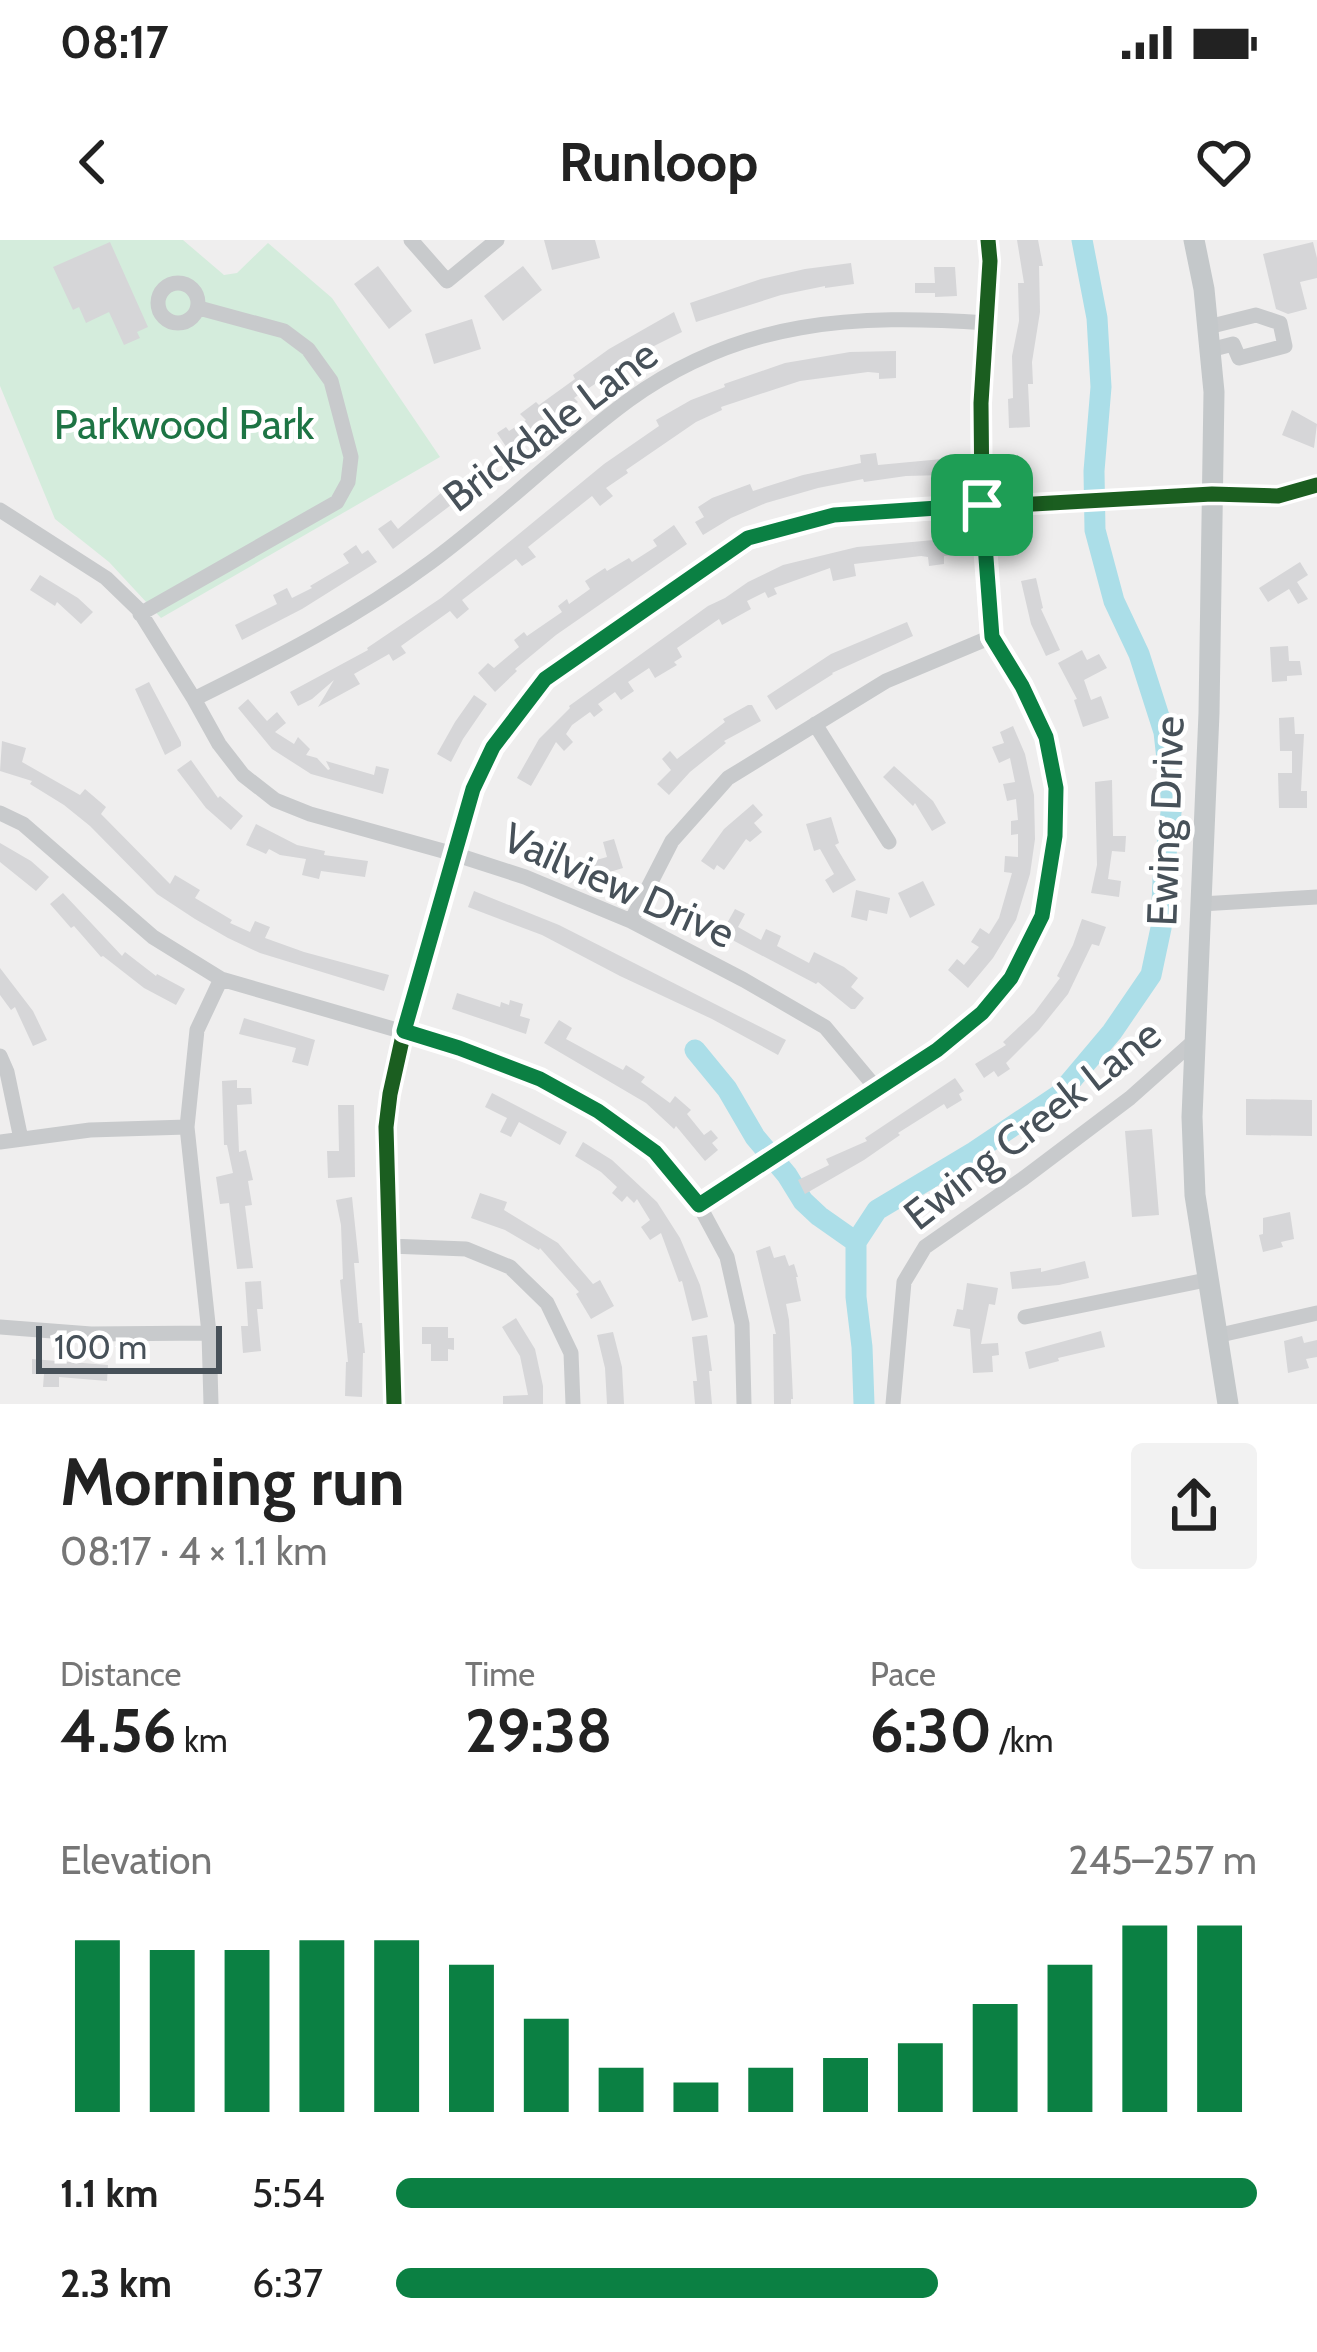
<!DOCTYPE html>
<html lang="en">
<head>
<meta charset="utf-8">
<style>
  body { margin:0; font-family:Cabin,sans-serif; background:#f2f2f2; color:#222; height:100vh; display:flex; flex-direction:column; font-size:45px; white-space:nowrap }
  * { box-sizing:border-box; margin:0 }
  p { font-size:39px; color:#767676 }
  .icon { flex:none; width:66px; height:66px; fill:none; stroke:currentColor; stroke-width:2; stroke-linecap:round; stroke-linejoin:round }
  .map { position:relative; height:1164px; overflow:hidden }
  .panel { display:flex; flex-direction:column; background:#fff; flex:1 }
  .panel>* { flex:none }
  .scale { position:absolute; left:36px; bottom:30px; width:186px; box-sizing:border-box; padding-left:12px; border:6px solid #475159; border-top:0; font-size:33px; line-height:42px; white-space:nowrap; color:#475159; -webkit-text-stroke:9px #fff; paint-order:stroke }
  .pin { position:absolute; display:grid; place-items:center; width:102px; height:102px; color:#fff; margin:-51px; border-radius:24px; box-shadow:0 6px 18px #0006 }
  .round { display:grid; place-items:center; flex:none; width:126px; height:126px; border-radius:12px; background:#f2f2f2 }
  .head { display:flex; align-items:center; justify-content:space-between; height:204px; padding:0 60px }
  h1 { font-size:66px; font-weight:700; line-height:90px }
  .metrics { display:grid; grid-template-columns:repeat(3,1fr); gap:18px; height:204px; padding:12px 60px }
  .metrics div { display:grid; align-content:center }
  .metrics b { font-size:60px; font-weight:700 }
  .metrics small { font-size:33px; font-weight:400 }
  .metrics p { font-size:33px }
  .chart { height:336px; padding:24px 60px }
  .chart p { display:flex; justify-content:space-between }
  .chart svg { width:100%; height:216px; margin-top:12px; stroke:#0b8043; stroke-width:6 }
  ul { padding:0 60px; list-style:none; font-size:39px }
  li { display:grid; grid-template-columns:192px 144px 1fr; align-items:center; height:90px }
  li i { height:30px; border-radius:15px; background:#0b8043 }
  .status { display:flex; justify-content:space-between; align-items:center; height:84px; padding:0 60px; background:#fff; direction:ltr }
  .status svg { height:33px; fill:currentColor }
  header { display:flex; justify-content:space-between; align-items:center; height:156px; padding:0 60px; background:#fff; font-size:54px; font-weight:700 }
  .map>svg:first-child { display:block }
  .green { fill:#d4ecdc }
  .lines { fill:none; stroke-linecap:round; stroke-linejoin:round }
  .river { stroke:#abdee8; stroke-width:21 }
  .building { fill:#d6d6d8 }
  .minor { stroke:#c8cacc; stroke-width:15 }
  .major { stroke:#c4c8ca; stroke-width:21 }
  .cycleway-casing { stroke:#fff; stroke-width:22 }
  .cycleway { stroke:#1b5e20; stroke-width:15 }
  .route-casing { stroke:#fff; stroke-width:24 }
  .route { stroke:#0b8043; stroke-width:15 }
  .labels { text-anchor:middle; dominant-baseline:central; stroke-width:9; stroke-linejoin:round; paint-order:stroke }
  .park-label { font-size:42px; fill:#1d7444; stroke:#fff }
  .street-label { font-size:42px; fill:#475159; stroke:#fff }
</style>
</head>
<body>
<div class="status"><b>08:17</b><svg viewBox="0 0 49 12"><path d="M0 12V9h3v3zM5 12V6h3v6zM10 12V3h3v9zM15 12V0h3v12zM26 1h20v11H26zM47 4h2v5h-2z"/></svg></div>
<header><svg class="icon" aria-label="back" viewBox="0 0 24 24"><path d="M15 5l-7 7 7 7"/></svg>Runloop<svg class="icon" aria-label="heart" viewBox="0 0 24 24"><path d="M12 20l-8-8c-3-5 5-10 8-4 3-6 11-1 8 4z"/></svg></header>
<div class="map">
<svg width="1317" height="1164" viewBox="0 0 1317 1164">
  <rect width="100%" height="100%" fill="#efeeee"/>
  <!-- green -->
  <path class="green" d="M 0,0 L 183,0 L 224,35 L 237,33 L 268,3 L 332,58 L 440,217 L 161,378 L 109,322 L 55,279 L 0,146 Z"/>
  <g class="lines">
    <!-- river -->
    <path class="river" d="M 695,810 L 727,849 L 755,897 L 787,935 L 803,961 L 819,976 L 856,1002
      M 864,1164 L 862,1107 L 856,1057 L 856,1002 L 877,970 L 974,912 L 1059,855 L 1112,792 L 1151,735 L 1161,688 L 1163,640 L 1172,564 L 1164,492 L 1139,414 L 1114,361 L 1095,290 L 1094,231 L 1101,147 L 1097,78 L 1082,0"/>
  </g>
  <!-- building -->
  <path class="building" d="M 544,0 L 595,0 L 600,18 L 552,30 Z
    M 1017,0 L 1038,0 L 1043,26 L 1039,26 L 1040,72 L 1032,122 L 1033,144 L 1028,144 L 1030,187 L 1009,188 L 1008,159 L 1013,158 L 1012,116 L 1019,81 L 1018,43 L 1024,43 Z
    M 110,2 L 148,87 L 137,92 L 140,98 L 124,105 L 109,72 L 86,83 L 79,67 L 73,70 L 53,27 Z
    M 1313,2 L 1317,18 L 1317,38 L 1300,42 L 1307,69 L 1288,74 L 1276,69 L 1263,14 Z
    M 851,23 L 854,44 L 825,48 L 825,46 L 781,55 L 696,82 L 690,63 L 761,39 L 805,29 Z
    M 378,26 L 412,71 L 389,89 L 354,44 Z
    M 523,26 L 542,50 L 503,81 L 484,56 Z
    M 934,27 L 955,27 L 957,56 L 935,57 L 935,53 L 915,53 L 915,43 L 935,43 Z
    M 674,72 L 682,92 L 644,111 L 574,158 L 578,162 L 511,214 L 497,193 L 506,187 L 509,191 L 526,180 L 520,174 L 536,162 L 539,165 L 575,139 L 573,135 L 609,109 Z
    M 472,79 L 481,109 L 434,124 L 425,94 Z
    M 896,111 L 896,138 L 879,139 L 879,133 L 868,132 L 800,141 L 721,167 L 722,170 L 696,182 L 626,230 L 628,233 L 606,248 L 613,256 L 600,266 L 592,256 L 528,307 L 536,317 L 522,326 L 516,319 L 462,360 L 469,369 L 457,379 L 450,371 L 401,406 L 406,413 L 393,421 L 389,414 L 354,434 L 360,444 L 318,467 L 334,440 L 312,459 L 298,466 L 290,452 L 368,410 L 367,408 L 441,358 L 604,224 L 659,186 L 656,180 L 691,160 L 725,147 L 724,144 L 785,123 L 850,112 Z
    M 1292,170 L 1317,184 L 1314,208 L 1282,195 Z
    M 876,213 L 878,225 L 942,219 L 943,235 L 906,236 L 864,242 L 863,239 L 818,248 L 766,263 L 731,278 L 703,295 L 695,282 L 704,277 L 698,267 L 712,258 L 750,244 L 753,251 L 803,235 L 861,223 L 860,215 Z
    M 442,252 L 451,265 L 393,309 L 378,289 L 391,280 L 398,289 Z
    M 674,285 L 687,304 L 556,395 L 515,429 L 517,431 L 495,452 L 478,433 L 488,423 L 494,428 L 519,407 L 514,400 L 524,392 L 527,396 L 562,372 L 558,366 L 567,359 L 569,364 L 590,349 L 585,341 L 605,328 L 607,331 L 629,318 L 632,322 L 657,306 L 653,300 Z
    M 956,298 L 957,315 L 944,316 L 944,324 L 929,326 L 928,317 L 921,316 L 854,324 L 856,336 L 833,341 L 830,328 L 774,348 L 777,354 L 768,358 L 765,352 L 747,361 L 751,369 L 722,385 L 719,379 L 677,408 L 682,417 L 674,422 L 677,425 L 655,438 L 649,428 L 628,442 L 634,451 L 621,460 L 615,452 L 598,464 L 603,470 L 594,477 L 590,472 L 572,485 L 566,494 L 573,502 L 564,511 L 556,502 L 531,546 L 517,538 L 539,499 L 570,468 L 569,466 L 708,366 L 725,358 L 748,342 L 783,325 L 857,307 Z
    M 356,305 L 362,314 L 368,310 L 377,322 L 302,369 L 242,400 L 235,385 L 277,364 L 273,355 L 287,348 L 292,358 L 312,348 L 310,346 L 349,323 L 343,314 Z
    M 1300,322 L 1308,335 L 1297,342 L 1308,359 L 1298,364 L 1289,349 L 1268,362 L 1259,348 Z
    M 40,335 L 78,358 L 93,372 L 81,384 L 57,362 L 55,366 L 30,350 Z
    M 1036,338 L 1043,368 L 1041,369 L 1060,410 L 1046,416 L 1031,384 L 1021,341 Z
    M 907,382 L 913,396 L 832,433 L 833,434 L 776,470 L 767,456 L 831,414 Z
    M 1288,406 L 1289,421 L 1300,421 L 1302,435 L 1287,436 L 1287,441 L 1272,442 L 1270,407 Z
    M 1082,410 L 1087,420 L 1099,414 L 1107,428 L 1084,440 L 1091,460 L 1101,456 L 1109,478 L 1083,487 L 1074,460 L 1077,459 L 1058,423 Z
    M 149,442 L 181,502 L 181,506 L 165,515 L 135,449 Z
    M 474,455 L 487,464 L 463,499 L 451,522 L 437,514 L 455,482 Z
    M 248,459 L 267,481 L 277,472 L 286,483 L 275,492 L 294,504 L 298,497 L 310,509 L 306,515 L 317,518 L 328,530 L 330,529 L 326,521 L 374,535 L 376,526 L 389,529 L 383,554 L 311,534 L 272,509 L 238,468 Z
    M 748,465 L 752,465 L 761,481 L 724,501 L 726,503 L 690,532 L 669,555 L 657,544 L 671,530 L 662,519 L 670,511 L 677,519 L 725,482 L 723,479 Z
    M 1294,477 L 1295,494 L 1304,494 L 1301,551 L 1307,551 L 1307,568 L 1279,568 L 1278,533 L 1292,533 L 1292,511 L 1280,511 L 1279,478 Z
    M 1013,486 L 1025,514 L 1034,555 L 1035,599 L 1030,634 L 1016,680 L 993,718 L 968,748 L 948,730 L 957,719 L 964,725 L 979,707 L 971,702 L 980,688 L 989,694 L 999,678 L 1012,633 L 1004,632 L 1005,616 L 1018,617 L 1018,594 L 1011,595 L 1011,581 L 1018,580 L 1016,559 L 1007,561 L 1003,544 L 1015,542 L 1010,518 L 999,523 L 992,507 L 1004,503 L 1000,492 Z
    M 2,501 L 26,508 L 22,522 L 80,555 L 85,549 L 106,567 L 101,574 L 170,644 L 175,635 L 200,650 L 195,658 L 232,680 L 230,683 L 250,692 L 255,681 L 270,687 L 265,698 L 304,712 L 389,735 L 384,751 L 260,713 L 228,698 L 195,679 L 157,654 L 90,586 L 64,565 L 30,544 L 32,541 L 0,531 Z
    M 191,520 L 218,558 L 220,556 L 243,576 L 231,590 L 206,568 L 177,530 Z
    M 894,526 L 933,561 L 946,583 L 932,591 L 915,563 L 913,566 L 883,537 Z
    M 1112,540 L 1113,596 L 1126,596 L 1125,612 L 1112,611 L 1108,639 L 1121,641 L 1119,657 L 1091,653 L 1097,625 L 1095,542 Z
    M 753,564 L 763,575 L 754,583 L 762,592 L 750,602 L 746,599 L 724,630 L 717,625 L 714,630 L 701,621 L 724,589 Z
    M 831,577 L 839,603 L 835,605 L 856,640 L 833,653 L 825,640 L 834,634 L 820,609 L 814,611 L 806,584 Z
    M 256,584 L 297,605 L 325,611 L 324,615 L 368,621 L 365,637 L 321,631 L 319,639 L 302,635 L 306,619 L 280,615 L 269,609 L 266,614 L 246,605 Z
    M 614,599 L 623,628 L 583,640 L 579,625 L 607,617 L 603,602 Z
    M 0,603 L 31,621 L 49,637 L 36,651 L 0,622 Z
    M 923,641 L 935,665 L 910,678 L 898,653 Z
    M 856,650 L 890,658 L 887,674 L 869,670 L 867,681 L 851,677 Z
    M 474,651 L 559,685 L 786,800 L 778,815 L 712,779 L 620,736 L 542,695 L 468,667 Z
    M 63,653 L 122,716 L 125,712 L 156,736 L 157,734 L 185,749 L 176,765 L 144,748 L 103,716 L 101,717 L 74,686 L 71,688 L 50,664 Z
    M 735,669 L 745,674 L 738,687 L 761,700 L 766,689 L 781,696 L 777,706 L 809,723 L 814,712 L 844,727 L 858,738 L 851,747 L 864,758 L 855,769 L 851,769 L 818,742 L 816,744 L 721,694 Z
    M 1082,679 L 1106,687 L 1099,706 L 1092,704 L 1068,754 L 1039,790 L 1006,823 L 1010,829 L 998,837 L 994,831 L 984,838 L 975,824 L 1006,805 L 1003,802 L 1034,773 L 1060,738 L 1057,736 L 1073,705 Z
    M 0,728 L 33,771 L 47,800 L 33,806 L 15,767 L 11,770 L 0,755 Z
    M 457,753 L 500,767 L 501,762 L 509,765 L 510,760 L 523,764 L 520,776 L 530,779 L 526,794 L 452,769 Z
    M 244,778 L 315,800 L 308,826 L 292,822 L 296,808 L 239,794 Z
    M 559,780 L 572,788 L 566,799 L 623,830 L 626,825 L 645,837 L 641,842 L 670,863 L 675,856 L 691,870 L 687,874 L 704,895 L 711,890 L 718,898 L 712,903 L 718,910 L 705,921 L 676,886 L 674,889 L 646,863 L 544,803 Z
    M 955,838 L 964,851 L 959,854 L 962,860 L 947,869 L 944,864 L 898,893 L 900,895 L 864,920 L 805,954 L 798,940 L 829,925 L 826,919 L 867,901 L 865,898 Z
    M 237,840 L 237,848 L 251,848 L 252,864 L 237,865 L 239,912 L 246,910 L 253,940 L 248,941 L 252,965 L 245,966 L 253,1028 L 237,1029 L 229,963 L 220,964 L 216,937 L 233,933 L 227,905 L 224,905 L 222,841 Z
    M 492,853 L 567,892 L 560,905 L 519,882 L 511,897 L 500,892 L 507,878 L 485,867 Z
    M 1246,859 L 1312,860 L 1312,896 L 1246,895 Z
    M 338,865 L 354,865 L 355,937 L 328,938 L 327,911 L 339,911 Z
    M 1152,889 L 1159,975 L 1132,977 L 1125,891 Z
    M 583,902 L 612,920 L 657,962 L 680,998 L 700,1045 L 708,1077 L 692,1081 L 682,1041 L 679,1042 L 661,993 L 650,1000 L 641,987 L 650,980 L 637,959 L 634,963 L 627,956 L 622,962 L 612,953 L 617,947 L 601,932 L 575,916 Z
    M 480,953 L 507,962 L 504,970 L 558,1003 L 593,1044 L 600,1040 L 614,1066 L 591,1079 L 576,1054 L 579,1052 L 540,1008 L 539,1010 L 505,990 L 471,978 Z
    M 352,957 L 359,1023 L 354,1023 L 359,1083 L 362,1083 L 365,1113 L 363,1113 L 362,1157 L 345,1156 L 346,1122 L 348,1122 L 340,1040 L 343,1039 L 341,985 L 336,960 Z
    M 1290,972 L 1294,999 L 1281,1002 L 1283,1007 L 1263,1012 L 1259,995 L 1263,994 L 1263,978 Z
    M 770,1006 L 774,1018 L 785,1015 L 789,1026 L 794,1024 L 798,1037 L 796,1037 L 801,1061 L 786,1064 L 789,1080 L 792,1136 L 793,1159 L 791,1159 L 791,1164 L 774,1164 L 773,1094 L 776,1094 L 756,1011 Z
    M 1085,1021 L 1089,1038 L 1059,1045 L 1012,1049 L 1010,1032 L 1041,1028 L 1041,1032 Z
    M 261,1041 L 263,1069 L 257,1069 L 261,1111 L 243,1113 L 241,1086 L 248,1086 L 245,1042 Z
    M 967,1043 L 998,1048 L 995,1065 L 989,1064 L 981,1104 L 998,1103 L 999,1115 L 992,1116 L 993,1132 L 973,1133 L 970,1089 L 953,1086 L 957,1069 L 963,1070 Z
    M 516,1078 L 535,1109 L 543,1146 L 543,1164 L 503,1164 L 503,1156 L 528,1155 L 520,1116 L 502,1087 Z
    M 422,1087 L 448,1087 L 448,1098 L 454,1098 L 454,1110 L 448,1109 L 448,1121 L 431,1121 L 431,1104 L 422,1104 Z
    M 1101,1091 L 1105,1107 L 1058,1118 L 1059,1121 L 1029,1129 L 1025,1112 Z
    M 613,1092 L 622,1127 L 624,1164 L 607,1164 L 605,1128 L 597,1095 Z
    M 707,1095 L 712,1131 L 709,1131 L 712,1164 L 695,1164 L 693,1141 L 697,1141 L 692,1097 Z
    M 1302,1096 L 1304,1103 L 1317,1100 L 1317,1117 L 1306,1119 L 1309,1128 L 1288,1133 L 1284,1101 Z
    M 32,1119 L 108,1125 L 107,1141 L 59,1137 L 59,1147 L 43,1147 L 44,1134 L 32,1134 Z"/>
  <g class="lines">
    <!-- minor -->
    <path class="minor" d="M 411,0 L 447,41 L 497,0
      M158 63a20 20 0 1 1 40 0a20 20 0 1 1-40 0Z
      M 1208,87 L 1256,75 L 1280,83 L 1285,106 L 1239,118 L 1233,104 L 1210,110
      M 0,270 L 106,338 L 138,369 L 194,459 L 219,504 L 243,535 L 275,560 L 310,574 L 454,614 L 525,637 L 631,681 L 744,740 L 825,787 L 876,848
      M 140,374 L 337,262 L 348,242 L 351,217 L 331,141 L 308,109 L 284,91 L 199,68
      M 194,459 C 277,418 357,377 431,322 C 500,271 561,210 629,160 C 741,79 855,74 987,83
      M 815,484 L 889,602
      M 0,573 L 23,584 L 153,697 L 221,739 L 459,808 L 540,839 L 598,871 L 655,912 L 699,965 L 727,1017 L 742,1084 L 744,1164
      M 1201,664 L 1317,657
      M 631,681 L 672,601 L 728,538 L 886,441 L 991,397
      M 0,816 L 7,832 L 21,899
      M 0,902 L 90,890 L 187,887
      M 699,965 L 937,810 L 982,773 L 1011,738 L 1042,676 L 1055,596 L 1056,548 L 1046,497 L 1022,446 L 991,397 L 982,265 L 981,163 L 990,21 L 988,0
      M 390,1006 L 466,1009 L 510,1027 L 547,1063 L 571,1113 L 573,1164
      M 1025,1077 L 1206,1040
      M 0,1087 L 91,1094 L 209,1093
      M 1216,1096 L 1317,1073
      M 211,1164 L 209,1093 L 187,887 L 197,790 L 221,739
      M 394,1164 L 386,887 L 390,854 L 404,791 L 473,549 L 493,507 L 545,439 L 748,299 L 834,275 L 1212,254 L 1278,256 L 1317,245
      M 893,1164 L 904,1042 L 925,1007 L 1024,938 L 1130,858 L 1194,801"/>
    <!-- major -->
    <path class="major" d="M 1194,0 L 1204,49 L 1214,152 L 1209,473 L 1192,877 L 1195,955 L 1228,1164"/>
    <defs>
      <path id="cycleway" d="M 699,965 L 937,810 L 982,773 L 1011,738 L 1042,676 L 1055,596 L 1056,548 L 1046,497 L 1022,446 L 991,397 L 982,265 L 981,163 L 990,21 L 988,0
        M 394,1164 L 386,887 L 390,854 L 404,791 L 473,549 L 493,507 L 545,439 L 748,299 L 834,275 L 1212,254 L 1278,256 L 1317,245"/>
    </defs>
    <!-- cycleway casing -->
    <use href="#cycleway" class="cycleway-casing"/>
    <!-- cycleway -->
    <use href="#cycleway" class="cycleway"/>
  </g>
  <g class="lines">
    <defs>
      <path id="route" d="M 982,265 L 992,397 L 1022,446 L 1046,497 L 1056,548 L 1055,596 L 1042,676 L 1011,738 L 982,773 L 937,810 L 699,965 L 655,912 L 598,871 L 540,839 L 459,808 L 404,791 L 473,549 L 493,507 L 545,439 L 748,298 L 834,275 Z"/>
    </defs>
    <!-- route casing -->
    <use href="#route" class="route-casing"/>
    <!-- route -->
    <use href="#route" class="route"/>
  </g>
  <g class="labels">
    <!-- park labels -->
    <g class="park-label">
      <text x="184" y="184">Parkwood Park</text>
    </g>
    <!-- street labels -->
    <g class="street-label">
      <text transform="translate(550 185) rotate(-37)">Brickdale Lane</text>
      <text transform="translate(1165 581) rotate(-88)">Ewing Drive</text>
      <text transform="translate(619 645) rotate(24)">Vailview Drive</text>
      <text transform="translate(1032 884) rotate(-38)">Ewing Creek Lane</text>
    </g>
  </g>
</svg>
<div class="scale">100 m</div>
<div class="pin" style="left:982px;top:265px;background:#1e9e55"><svg class="icon" aria-label="arrive" viewBox="0 0 24 24"><path d="M6 21V4h12l-3 4 3 4H6"/></svg></div>
</div>
<section class="panel">
<div class="head"><div><h1>Morning run</h1><p>08:17 · 4 × 1.1 km</p></div><a class="round"><svg class="icon" aria-label="share" viewBox="0 0 24 24"><path d="M12 15V3M7 8l5-5 5 5M5 13v7h14v-7"/></svg></a></div>
<div class="metrics">
<div><p>Distance</p><b>4.56<small> km</small></b></div>
<div><p>Time</p><b>29:38</b></div>
<div><p>Pace</p><b>6:30<small> /km</small></b></div>
</div>
<div class="chart"><p><span>Elevation</span>245–257 m</p>
<svg viewBox="0 0 160 44" preserveAspectRatio="none"><path d="M5 44V9M15 44V11M25 44V11M35 44V9M45 44V9M55 44V14M65 44V25M75 44V35M85 44V38M95 44V35M105 44V33M115 44V30M125 44V22M135 44V14M145 44V6M155 44V6"/></svg>
</div>
<ul>
<li><b>1.1 km</b>5:54<i style="width:100%"></i></li>
<li><b>2.3 km</b>6:37<i style="width:63%"></i></li>
</ul>
</section>
</body>
</html>
